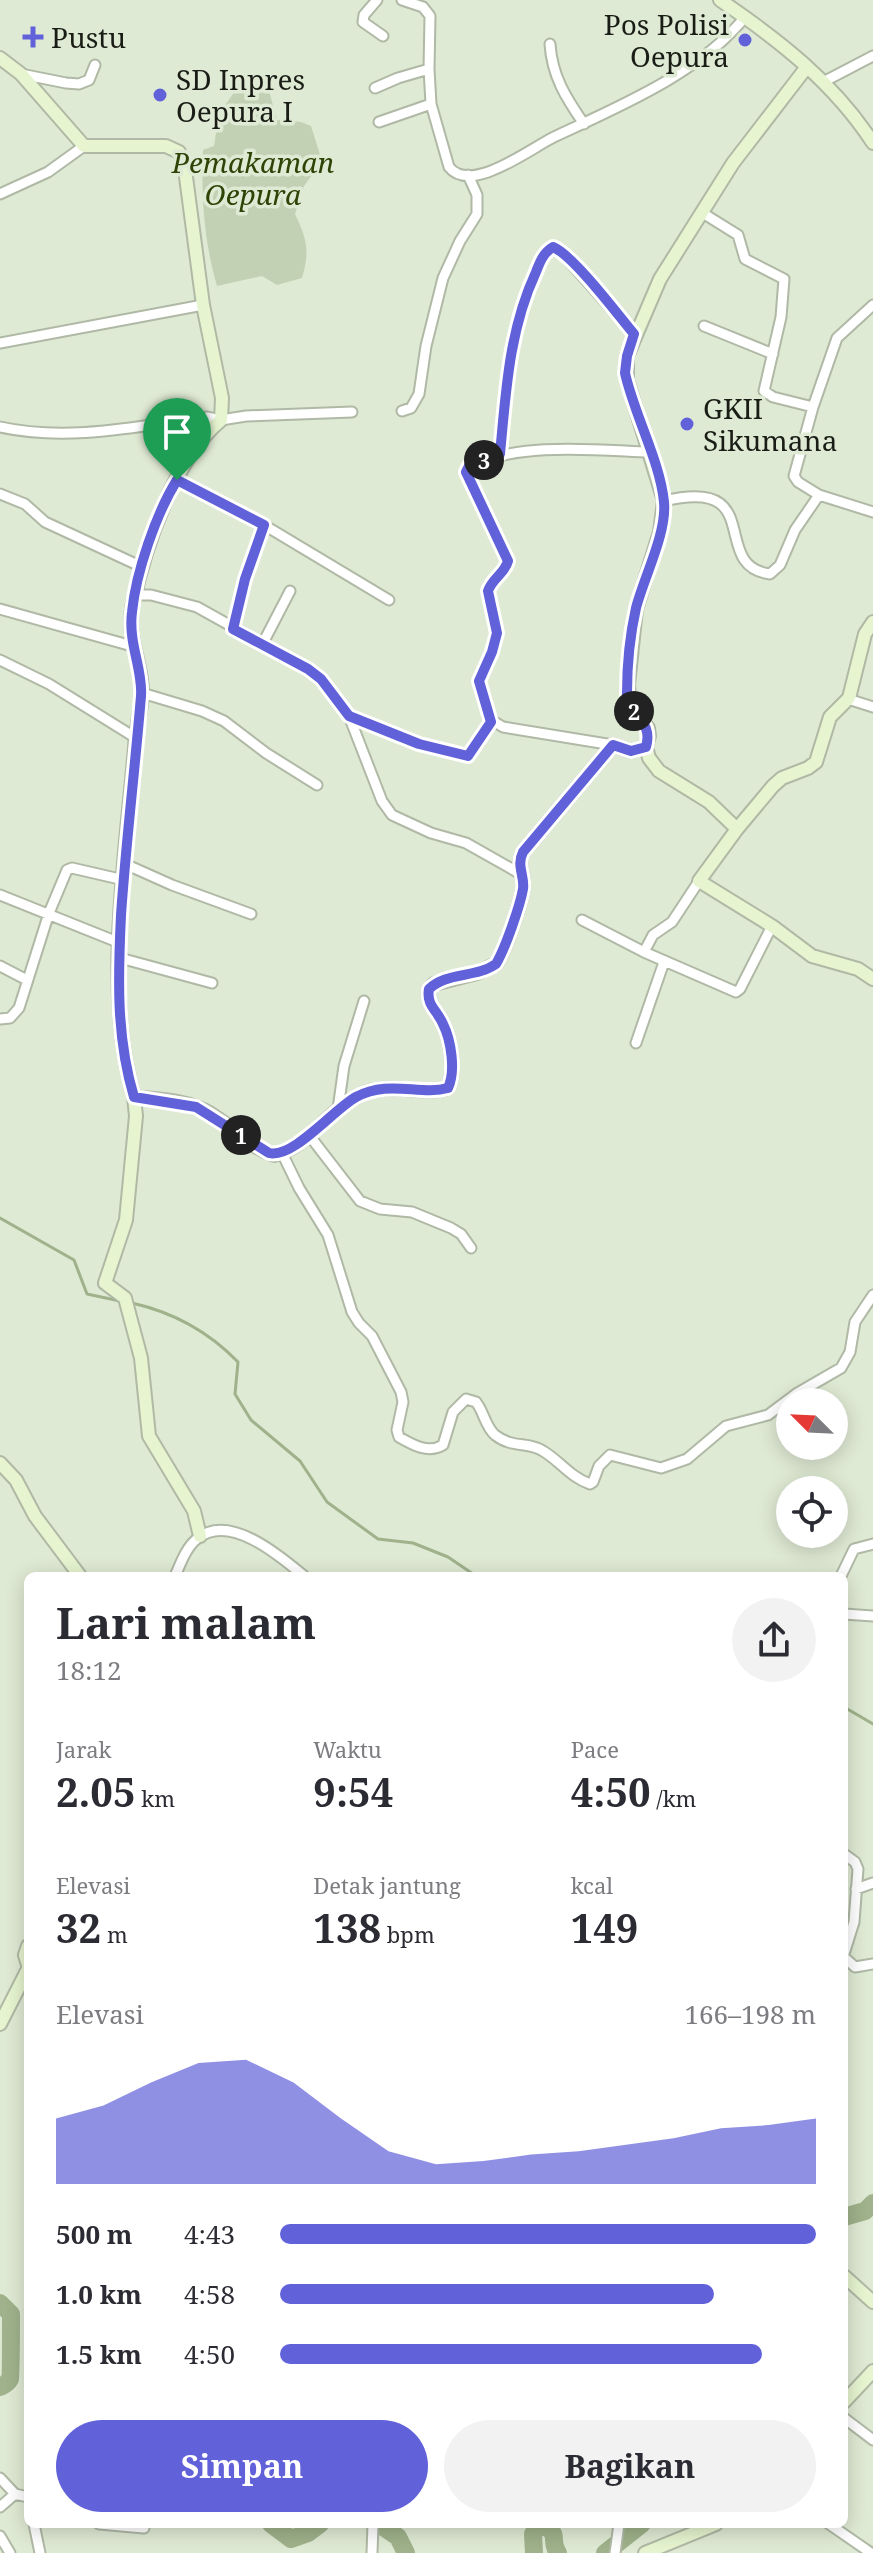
<!DOCTYPE html>
<html lang="id">
<head>
<meta charset="utf-8">
<style>
  body { margin:0; font-family:"Noto Serif",serif; background:#f2f2f3; color:#2b2b33; height:100vh; display:flex; flex-direction:column; font-size:30px; white-space:nowrap }
  * { box-sizing:border-box; margin:0 }
  p { font-size:26px; color:#7c7c81 }
  .icon { flex:none; width:44px; height:44px; fill:none; stroke:currentColor; stroke-width:2; stroke-linecap:round; stroke-linejoin:round }
  .map { position:relative; flex:1; overflow:hidden }
  .panel { position:absolute; left:24px; top:1572px; width:824px; height:956px; display:flex; flex-direction:column; background:#fff; border-radius:12px; box-shadow:0 4px 20px #0003 }
  .panel>* { flex:none }
  .needle { width:52px; rotate:294deg }
  .fabs { position:absolute; left:776px; top:1388px; display:grid; gap:16px }
  .fabs a { display:grid; place-items:center; width:72px; height:72px; border-radius:50%; background:#fff; box-shadow:0 4px 20px #0003; font-size:40px }
  .pin { position:absolute; display:grid; place-items:center; width:68px; height:68px; color:#fff; margin:-82px -34px; border-radius:50% 50% 50% 0; rotate:-45deg; box-shadow:0 0 8px #0007 }
  .pin .icon { rotate:45deg }
  .km { position:absolute; width:40px; height:40px; margin:-20px; border-radius:50%; background:#222; color:#fff; font-size:22px; line-height:40px; text-align:center }
  .round { display:grid; place-items:center; flex:none; width:84px; height:84px; border-radius:42px; background:#f2f2f3 }
  .headline { display:flex; align-items:center; justify-content:space-between; height:136px; padding:0 32px }
  h1 { font-size:44px; font-weight:700; line-height:60px }
  .figures { display:grid; grid-template-columns:repeat(3,1fr); gap:12px; height:136px; padding:8px 32px }
  .figures div { display:grid; align-content:center }
  .figures b { font-size:40px; font-weight:700 }
  .figures small { font-size:22px; font-weight:400 }
  .figures p { font-size:22px }
  .chart { height:224px; padding:16px 32px }
  .chart p { display:flex; justify-content:space-between }
  .chart svg { width:100%; height:144px; margin-top:8px; fill:#6161da; opacity:.7 }
  .action { display:flex; gap:16px; margin-top:auto; padding:16px 32px }
  .action a { flex:1; height:92px; border-radius:48px; background:#6161da; color:#fff; font-size:32px; font-weight:700; line-height:92px; text-align:center }
  .action a+a { background:#f2f2f3; color:#2b2b33 }
  ul { padding:0 32px; list-style:none; font-size:26px }
  li { display:grid; grid-template-columns:128px 96px 1fr; align-items:center; height:60px }
  li i { height:20px; border-radius:10px; background:#6161da }
  .map>svg:first-child { display:block }
  .green { fill:#c2d1b4 }
  .lines { fill:none; stroke-linecap:round; stroke-linejoin:round }
  .stream { stroke:#9fb28b; stroke-width:3 }
  .river { stroke:#9fb28b; stroke-width:18 }
  .street-casing { stroke:#afb9a5; stroke-width:13 }
  .secondary-casing { stroke:#afb9a5; stroke-width:16 }
  .street { stroke:#fff; stroke-width:9 }
  .secondary { stroke:#e6f5d0; stroke-width:12 }
  .route-casing { stroke:#fff; stroke-width:16 }
  .route { stroke:#6161da; stroke-width:10 }
  .poi-dot { fill:#6161da; stroke:#dfead4; stroke-width:3 }
  .labels { text-anchor:middle; dominant-baseline:central; stroke-width:7; stroke-linejoin:round; paint-order:stroke }
  .poi-label { font-size:28px; fill:#1a1d16; stroke:#dfead4; text-anchor:start }
  .park-label { font-size:28px; font-style:italic; fill:#2d4406; stroke:#dfead4 }
</style>
</head>
<body>
<div class="map">
<svg width="873" height="2553" viewBox="0 0 873 2553">
  <rect width="100%" height="100%" fill="#dfead4"/>
  <!-- green -->
  <path class="green" d="M 268,87 L 277,120 L 301,122 L 311,126 L 322,161 L 304,186 L 295,214 C 307,239 310,251 302,278 L 277,285 L 262,276 L 217,286 C 204,242 201,196 203,150 L 214,146 L 219,114 L 237,88 Z"/>
  <g class="lines">
    <!-- stream -->
    <path class="stream" d="M 0,1218 L 74,1260 L 87,1294 L 120,1301
      M 132,1303 C 172,1312 209,1332 238,1362 L 235,1394 L 251,1420 L 300,1461 L 327,1502 L 378,1539 L 413,1543 L 448,1557 L 476,1576
      M 844,1707 L 873,1724"/>
    <!-- river -->
    <path class="river" d="M 844,2217 L 865,2211 L 873,2203
      M 0,2303 L 11,2314 C 11,2322 11,2376 10,2379 C 7,2384 4,2385 0,2387
      M 271,2524 L 291,2539 L 308,2533 L 320,2524
      M 379,2524 L 398,2537 L 406,2553
      M 540,2524 C 563,2534 548,2539 558,2553
      M 534,2553 L 533,2534 L 540,2524
      M 605,2553 L 642,2524"/>
    <defs>
      <path id="street" d="M 377,0 L 364,15 L 363,22 L 383,36
        M 402,0 L 423,7 L 430,16 L 429,69 L 431,104 L 449,167 C 471,195 531,148 554,137 C 618,107 700,73 745,17
        M 550,44 C 552,76 566,98 584,124
        M 21,74 L 66,83 L 79,84 L 89,80 L 95,65
        M 825,81 L 873,56
        M 375,88 L 398,78 L 429,69
        M 379,122 L 431,104
        M 0,194 L 48,172 L 84,146
        M 701,212 L 738,235 L 745,259 L 784,279 L 781,317 L 764,391 L 773,397 L 813,407 L 794,476 L 798,482 L 819,495
        M 704,326 L 773,354
        M 0,343 L 203,305
        M 813,407 L 837,338 L 873,305
        M 402,411 L 411,408 L 419,394 L 426,346 L 443,278 L 460,241 L 477,214 L 477,195 L 468,175
        M 0,427 C 68,442 139,426 207,417 L 221,420 L 246,416 L 352,412
        M 500,454 C 506,391 509,330 536,272 C 540,262 543,253 553,247 L 560,251 L 634,334
        M 177,480 L 264,525 L 389,600
        M 0,494 L 25,504 L 45,522 L 142,567
        M 664,501 C 768,476 708,566 770,574 L 780,565 L 795,530 L 819,495 L 873,512
        M 135,595 L 151,595 L 197,607 L 308,669 L 321,679 L 349,716 L 382,801 L 392,815 L 431,833 L 466,843 L 519,873
        M 0,609 L 132,646
        M 233,629 L 245,579 L 264,525
        M 263,643 L 290,591
        M 0,660 L 49,684 L 136,738
        M 142,693 L 202,711 L 224,721 L 266,753 L 317,785
        M 848,699 L 873,707
        M 349,716 L 419,744 L 464,756 L 471,753 L 491,722
        M 613,745 L 503,727 L 488,718 L 486,700 L 479,681 L 492,652 L 497,633 L 488,591 C 492,579 505,573 508,561 L 466,472 L 469,466 C 521,442 594,450 650,452
        M 125,864 L 172,885 L 251,914
        M 699,881 L 672,922 L 653,935 L 644,952 L 736,992 L 740,989 L 772,926
        M 0,895 L 120,943
        M 582,920 L 644,952
        M 120,958 L 212,983
        M 0,966 L 27,980
        M 0,1019 L 10,1018 L 19,1008 L 49,913 L 67,870 L 72,868 L 124,880
        M 636,1043 L 664,962
        M 338,1109 L 344,1066 L 364,1001
        M 309,1135 L 360,1201 L 380,1209 L 412,1212 L 451,1228 L 461,1234 L 471,1248
        M 282,1153 L 299,1188 L 328,1235 L 352,1312 L 359,1323 L 372,1336 L 401,1392 L 403,1402 L 397,1430 L 399,1437 C 413,1445 428,1454 443,1445 L 453,1412 L 466,1399 L 476,1402 C 484,1412 485,1426 495,1435 C 513,1449 528,1441 543,1451 C 560,1461 570,1477 590,1484 L 593,1482 L 599,1466 L 610,1455 L 661,1468 L 687,1459 L 726,1426 L 768,1415 L 796,1394 L 841,1368 L 850,1352 L 855,1322 L 873,1295
        M 175,1576 C 181,1563 186,1547 198,1538 C 230,1513 280,1556 304,1576
        M 841,1576 L 854,1549 L 873,1544
        M 844,1614 L 873,1616
        M 844,1854 L 855,1862 L 858,1869 L 854,1922 L 844,1954
        M 856,1889 L 873,1883
        M 844,1957 L 855,1967 L 873,1964
        M 844,2418 L 873,2440
        M 0,2478 L 15,2494 L 28,2497
        M 0,2507 L 15,2494
        M 34,2524 L 40,2553
        M 99,2524 L 144,2528
        M 829,2524 L 871,2553
        M 0,2536 L 10,2553
        M 372,2553 L 373,2524
        M 615,2553 L 619,2524"/>
      <path id="secondary" d="M 720,0 C 779,40 834,83 873,143
        M 0,58 L 21,74 L 84,146 L 166,146 L 179,152 L 184,162 L 203,305 L 222,398 L 221,420 C 175,458 145,546 133,603 C 126,641 142,661 142,693 C 141,711 136,729 135,747 C 126,855 103,993 134,1097 C 159,1100 187,1100 209,1113 C 231,1126 250,1147 274,1155 C 311,1146 331,1105 367,1092 C 394,1083 425,1095 448,1088 C 456,1071 451,1040 443,1024 C 437,1010 426,1005 429,989 L 434,984 L 477,973 L 496,964 C 505,950 520,906 523,889 C 525,876 516,866 523,852 L 613,745 L 631,751 L 646,747 L 649,736 L 648,728 L 630,707 L 628,685 L 636,609 L 660,532 L 664,501 L 627,380 L 627,356 L 660,279 L 733,163 L 806,68
        M 873,622 L 865,634 L 849,698 L 830,717 L 816,762 L 808,768 L 782,778 L 773,786 L 737,829 L 699,881 L 772,926 L 812,956 L 858,969 L 873,979
        M 646,747 L 649,758 L 659,771 L 709,802 L 737,829
        M 134,1097 L 136,1116 L 126,1220 L 105,1283 L 125,1298 L 141,1358 L 149,1436 L 194,1511 L 200,1536
        M 0,1463 L 16,1480 L 35,1516 L 80,1576
        M 28,1946 L 25,1955 L 28,1965
        M 0,2024 L 28,1969
        M 844,2276 L 873,2302
        M 844,2402 L 873,2371
        M 645,2553 L 716,2524"/>
    </defs>
    <!-- street casing -->
    <use href="#street" class="street-casing"/>
    <!-- secondary casing -->
    <use href="#secondary" class="secondary-casing"/>
    <!-- street -->
    <use href="#street" class="street"/>
    <!-- secondary -->
    <use href="#secondary" class="secondary"/>
  </g>
  <g class="lines">
    <defs>
      <path id="route" d="M 553,247 C 573,255 618,315 634,334 L 627,356 L 625,373 C 634,414 660,461 664,502 C 667,533 644,577 636,608 C 630,635 627,665 627,693 C 627,718 654,718 646,747 L 631,751 L 613,745 L 523,852 C 516,866 525,876 523,889 C 520,906 505,949 496,964 C 476,978 446,972 429,989 C 426,1005 437,1010 443,1024 C 451,1040 456,1071 448,1088 C 420,1096 389,1079 356,1097 C 334,1109 293,1159 269,1153 L 196,1107 L 134,1097 C 116,1037 118,977 121,915 C 126,842 135,769 141,696 C 143,669 128,644 132,612 C 136,572 156,514 177,480 L 264,525 L 245,579 L 233,629 L 308,669 L 321,679 L 349,716 L 419,744 L 468,756 L 491,722 L 479,681 L 492,652 L 497,633 L 488,591 C 492,579 505,573 508,561 L 466,472 L 469,466 L 500,454 C 506,391 509,330 536,272 C 540,262 543,253 553,247 Z"/>
    </defs>
    <!-- route casing -->
    <use href="#route" class="route-casing"/>
    <!-- route -->
    <use href="#route" class="route"/>
  </g>
  <!-- markers -->
  <g class="poi-dot">
    <path d="M29 25h8v8h8v8h-8v8h-8v-8h-8v-8h8z"/>
    <circle cx="745" cy="40" r="8"/>
    <circle cx="160" cy="95" r="8"/>
    <circle cx="687" cy="424" r="8"/>
  </g>
  <g class="labels">
    <!-- poi labels -->
    <g class="poi-label">
      <text x="729" y="24" text-anchor="end">Pos Polisi<tspan x="729" dy="32">Oepura</tspan></text>
      <text x="51" y="37">Pustu</text>
      <text x="176" y="79">SD Inpres<tspan x="176" dy="32">Oepura I</tspan></text>
      <text x="703" y="408">GKII<tspan x="703" dy="32">Sikumana</tspan></text>
    </g>
    <!-- park labels -->
    <g class="park-label">
      <text x="253" y="162">Pemakaman<tspan x="253" dy="32">Oepura</tspan></text>
    </g>
  </g>
</svg>
<div class="fabs">
<a><svg class="needle" viewBox="-14 -14 28 28"><path d="M0-13l5 13h-10z" fill="#e53935"/><path d="M0 13l5-13h-10z" fill="#7c7c81"/></svg></a>
<a><svg class="icon" aria-label="locate" viewBox="0 0 24 24"><circle cx="12" cy="12" r="6"/><path d="M12 2v4M12 18v4M2 12h4M18 12h4"/></svg></a>
</div>
<div class="pin" style="left:177px;top:480px;background:#1e9e55"><svg class="icon" aria-label="arrive" viewBox="0 0 24 24"><path d="M6 21V4h12l-3 4 3 4H6"/></svg></div>
<b class="km" style="left:241px;top:1135px">1</b>
<b class="km" style="left:634px;top:711px">2</b>
<b class="km" style="left:484px;top:460px">3</b>
<section class="panel">
<div class="headline"><div><h1>Lari malam</h1><p>18:12</p></div><a class="round"><svg class="icon" aria-label="share" viewBox="0 0 24 24"><path d="M12 15V3M7 8l5-5 5 5M5 13v7h14v-7"/></svg></a></div>
<div class="figures">
<div><p>Jarak</p><b>2.05<small> km</small></b></div>
<div><p>Waktu</p><b>9:54</b></div>
<div><p>Pace</p><b>4:50<small> /km</small></b></div>
</div>
<div class="figures">
<div><p>Elevasi</p><b>32<small> m</small></b></div>
<div><p>Detak jantung</p><b>138<small> bpm</small></b></div>
<div><p>kcal</p><b>149</b></div>
</div>
<div class="chart"><p><span>Elevasi</span>166–198 m</p>
<svg viewBox="0 0 160 44" preserveAspectRatio="none"><path d="M0 44V24L10 20L20 13L30 7L40 6L50 13L60 24L70 34L80 38L90 37L100 35L110 34L120 32L130 30L140 27L150 26L160 24V44z"/></svg>
</div>
<ul>
<li><b>500 m</b>4:43<i style="width:100%"></i></li>
<li><b>1.0 km</b>4:58<i style="width:81%"></i></li>
<li><b>1.5 km</b>4:50<i style="width:90%"></i></li>
</ul>
<div class="action"><a>Simpan</a><a>Bagikan</a></div>
</section>
</div>
</body>
</html>
